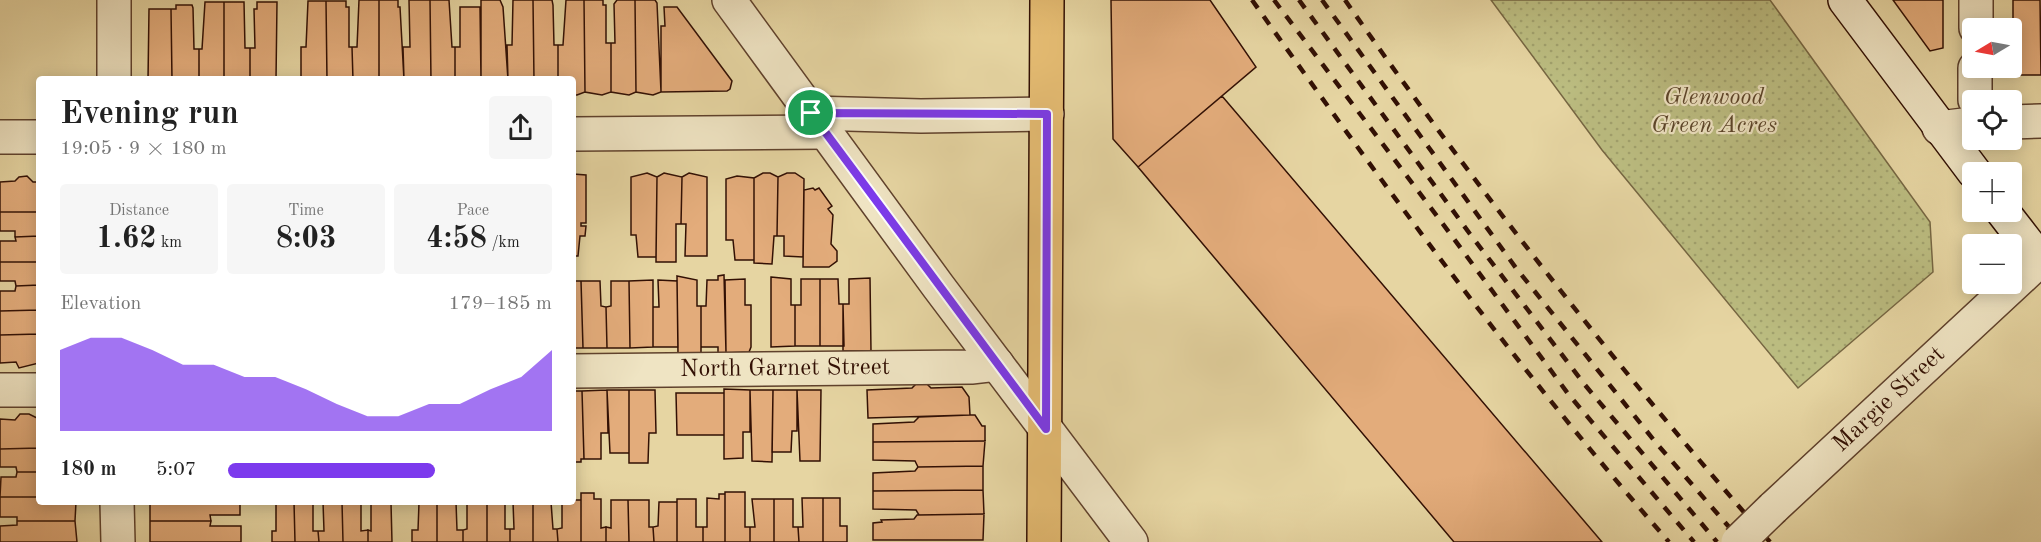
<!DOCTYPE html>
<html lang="en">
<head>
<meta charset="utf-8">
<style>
  body { margin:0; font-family:"Old Standard TT",serif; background:#f6f6f6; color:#222; height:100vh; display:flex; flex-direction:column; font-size:22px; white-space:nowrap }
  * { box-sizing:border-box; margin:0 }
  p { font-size:20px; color:#767676 }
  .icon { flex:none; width:33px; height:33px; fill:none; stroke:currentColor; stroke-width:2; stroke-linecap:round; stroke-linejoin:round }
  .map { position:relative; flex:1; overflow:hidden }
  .details { position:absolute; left:36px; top:76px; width:540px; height:429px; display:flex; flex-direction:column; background:#fff; border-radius:6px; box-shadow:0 3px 15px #0003 }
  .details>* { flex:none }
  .needle { width:39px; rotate:260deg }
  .fabs { position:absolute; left:1962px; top:18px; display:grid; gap:12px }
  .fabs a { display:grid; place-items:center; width:60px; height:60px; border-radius:6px; background:#fff; box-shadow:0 3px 15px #0003; font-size:30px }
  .pin { position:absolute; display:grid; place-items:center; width:51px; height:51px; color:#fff; margin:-26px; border:3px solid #fff; border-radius:50%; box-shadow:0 2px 6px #0007 }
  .round { display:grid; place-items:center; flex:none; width:63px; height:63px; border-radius:6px; background:#f6f6f6 }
  .overview { display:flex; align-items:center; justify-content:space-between; height:102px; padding:0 24px }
  h1 { font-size:33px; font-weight:600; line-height:45px }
  .figures { display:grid; grid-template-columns:repeat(3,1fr); gap:9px; height:102px; padding:6px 24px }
  .figures div { display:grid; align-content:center; border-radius:6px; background:#f6f6f6; text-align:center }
  .figures b { font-size:30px; font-weight:600 }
  .figures small { font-size:16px; font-weight:400 }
  .figures p { font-size:16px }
  .chart { height:168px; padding:12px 24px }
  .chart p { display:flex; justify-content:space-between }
  .chart svg { width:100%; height:108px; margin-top:6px; fill:#7c3aed; opacity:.7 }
  ul { padding:0 24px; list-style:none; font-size:20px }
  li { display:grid; grid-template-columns:96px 72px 1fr; align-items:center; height:45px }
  li i { height:15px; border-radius:8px; background:#7c3aed }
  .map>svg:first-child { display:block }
  .green { fill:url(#green-dots); stroke:#766642; stroke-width:1.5 }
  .building { fill:#e3ac7b; stroke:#321004; stroke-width:1.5 }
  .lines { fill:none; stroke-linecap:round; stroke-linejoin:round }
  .minor-casing { stroke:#5f412c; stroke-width:36 }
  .tertiary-casing { stroke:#5f412c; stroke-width:36 }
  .secondary-casing { stroke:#321004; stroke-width:36 }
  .primary-casing { stroke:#321004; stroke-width:36 }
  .minor { stroke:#efe4c3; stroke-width:33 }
  .tertiary { stroke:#efe4c3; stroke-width:33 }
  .secondary { stroke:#efe4c3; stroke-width:33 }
  .primary { stroke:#e3ba71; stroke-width:33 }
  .rail { stroke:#321004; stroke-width:4.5; stroke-dasharray:10 10; stroke-linecap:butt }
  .minor-bridge-casing { stroke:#5f412c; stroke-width:36; stroke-linecap:butt }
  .minor-bridge { stroke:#efe4c3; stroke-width:33 }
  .route-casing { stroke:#fff; stroke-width:12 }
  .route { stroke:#7c3aed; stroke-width:8 }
  .labels { text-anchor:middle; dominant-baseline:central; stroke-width:4.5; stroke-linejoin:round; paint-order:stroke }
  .park-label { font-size:24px; font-style:italic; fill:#5b4429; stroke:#efe4c3 }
  .street-label { font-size:24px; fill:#321004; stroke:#efe4c3 }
</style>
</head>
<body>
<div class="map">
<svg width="2041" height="542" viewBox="0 0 2041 542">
  <defs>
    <pattern id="green-dots" width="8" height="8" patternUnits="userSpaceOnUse" patternTransform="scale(1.5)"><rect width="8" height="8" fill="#bbbc80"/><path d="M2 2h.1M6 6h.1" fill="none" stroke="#a1a16d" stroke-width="1.8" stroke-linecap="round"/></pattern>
  </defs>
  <rect width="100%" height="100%" fill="#e6d5a2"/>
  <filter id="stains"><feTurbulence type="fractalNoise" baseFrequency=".00333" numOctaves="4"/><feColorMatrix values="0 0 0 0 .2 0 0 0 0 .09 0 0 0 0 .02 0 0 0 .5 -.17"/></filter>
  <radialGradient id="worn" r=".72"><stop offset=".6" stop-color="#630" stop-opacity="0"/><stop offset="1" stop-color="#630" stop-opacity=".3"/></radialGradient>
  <!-- green -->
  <path class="green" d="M 1491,0 L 1770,0 L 1930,222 L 1933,272 L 1798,388 L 1602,150 Z"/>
  <!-- building -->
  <path class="building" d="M 359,0 L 379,0 L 379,80 L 353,80 L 352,47 L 357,47 Z
    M 379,0 L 398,0 L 398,7 L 400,7 L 404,80 L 379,80 Z
    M 409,0 L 430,0 L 431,80 L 404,80 L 403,47 L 410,47 Z
    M 430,0 L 449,0 L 452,47 L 455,47 L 455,80 L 431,80 Z
    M 481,0 L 500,0 L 503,7 L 508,80 L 481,80 Z
    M 513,0 L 533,0 L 534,80 L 508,80 L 507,45 L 512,45 Z
    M 533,0 L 552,0 L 553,5 L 554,45 L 558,45 L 558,80 L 534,80 Z
    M 566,0 L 584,0 L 585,92 L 577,95 L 573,95 L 573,80 L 558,80 L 558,45 L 563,45 Z
    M 584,0 L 603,0 L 603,5 L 606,5 L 606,43 L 611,43 L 611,92 L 602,95 L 585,92 Z
    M 617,0 L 635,0 L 636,92 L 629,95 L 611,92 L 611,43 L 615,43 L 614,4 Z
    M 635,0 L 655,0 L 657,3 L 661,92 L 653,95 L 636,92 Z
    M 1111,0 L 1210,0 L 1256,67 L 1138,167 L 1113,139 Z
    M 1893,0 L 1943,0 L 1943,48 L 1930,51 Z
    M 2013,0 L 2040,0 L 2041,75 L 2013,75 Z
    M 308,1 L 326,1 L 327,80 L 301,80 L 301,47 L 306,47 Z
    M 326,1 L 346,1 L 346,7 L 349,7 L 349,47 L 352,47 L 353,80 L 327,80 Z
    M 205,2 L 224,2 L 224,80 L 199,80 L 199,49 L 202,49 Z
    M 224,2 L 244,2 L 245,48 L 250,48 L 250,80 L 224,80 Z
    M 257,2 L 277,2 L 276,80 L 250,80 L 250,48 L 255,48 L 254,9 L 257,9 Z
    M 176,5 L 192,5 L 193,8 L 194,49 L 199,49 L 199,80 L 172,80 L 171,9 L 176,9 Z
    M 460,7 L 480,7 L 481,80 L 455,80 L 455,47 L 460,47 Z
    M 664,7 L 677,7 L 732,81 L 730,89 L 727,91 L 661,92 L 661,26 L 665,26 Z
    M 149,9 L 171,9 L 172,80 L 148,80 Z
    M 1222,96 L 1602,542 L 1454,542 L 1138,167 Z
    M 647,173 L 657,177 L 656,257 L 638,257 L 636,235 L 631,235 L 631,177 Z
    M 664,173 L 682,177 L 681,224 L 676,224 L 676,262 L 656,262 L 657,177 Z
    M 689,173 L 707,177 L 707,256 L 685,256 L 686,224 L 681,224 L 682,177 Z
    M 763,173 L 770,173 L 778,177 L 777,236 L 774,236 L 772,264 L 754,263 L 754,178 Z
    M 787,173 L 795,173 L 804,179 L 803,257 L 784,256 L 784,236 L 777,236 L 778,177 Z
    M 573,174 L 586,175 L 586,223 L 581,223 L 581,226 L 586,226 L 585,236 L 580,236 L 578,256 L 573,256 Z
    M 27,176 L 33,182 L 39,182 L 39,212 L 0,212 L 0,182 L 15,181 L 19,177 Z
    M 737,176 L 754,178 L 754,260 L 735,260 L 733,240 L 726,240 L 726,179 Z
    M 813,188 L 815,190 L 819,188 L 832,206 L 828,209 L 833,215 L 831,244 L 837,251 L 837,261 L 829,267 L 803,267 L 804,190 Z
    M 0,212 L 39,212 L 39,236 L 15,237 L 15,231 L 0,231 Z
    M 39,236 L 39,262 L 0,262 L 0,241 L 16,241 L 15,237 Z
    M 0,262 L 39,262 L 39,285 L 16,286 L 15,281 L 0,281 Z
    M 724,275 L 726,353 L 718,353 L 718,347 L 701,347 L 701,306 L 706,306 L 707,280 L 718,280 L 718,276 Z
    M 677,276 L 697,280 L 697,306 L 701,306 L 701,354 L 678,354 Z
    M 771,277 L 791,279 L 791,305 L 795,305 L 795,346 L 771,347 Z
    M 870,278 L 871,351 L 843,351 L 843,304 L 849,304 L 849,279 Z
    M 745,279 L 745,305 L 751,305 L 751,347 L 749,352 L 726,353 L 725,280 Z
    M 801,279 L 820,279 L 820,346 L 795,346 L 795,305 L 801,305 Z
    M 820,279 L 838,279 L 839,304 L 843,304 L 844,346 L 820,346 Z
    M 653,280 L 653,347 L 630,348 L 629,281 Z
    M 658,280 L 677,281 L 678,347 L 653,347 L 653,307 L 659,307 Z
    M 573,281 L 581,281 L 583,348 L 573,348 Z
    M 581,281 L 600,281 L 601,306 L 606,307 L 607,348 L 583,348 Z
    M 611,281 L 629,281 L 630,348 L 607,348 L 606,307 L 611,306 Z
    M 39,285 L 39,310 L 0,311 L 0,291 L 15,291 L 16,286 Z
    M 39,310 L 39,334 L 0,335 L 0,311 Z
    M 39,334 L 39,363 L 19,368 L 16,362 L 0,363 L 0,335 Z
    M 926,383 L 931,388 L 962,387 L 969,397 L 970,415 L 868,418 L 867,390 L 912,388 L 916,384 Z
    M 724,389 L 750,390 L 750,432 L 743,432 L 743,458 L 724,459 Z
    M 607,390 L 629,390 L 629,453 L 610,453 Z
    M 607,390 L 608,433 L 601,433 L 601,459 L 584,459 L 582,391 Z
    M 629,390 L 655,390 L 656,433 L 649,433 L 648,463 L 629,463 Z
    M 750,390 L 773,390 L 772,462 L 752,461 Z
    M 773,390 L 797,390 L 797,431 L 792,431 L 791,452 L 772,452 Z
    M 797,390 L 821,390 L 820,461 L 800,461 Z
    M 573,391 L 582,391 L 584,459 L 581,459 L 581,462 L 573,462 Z
    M 676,393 L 724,393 L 724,435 L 677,435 Z
    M 20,414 L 29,414 L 39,419 L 39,448 L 0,449 L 0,419 L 15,420 Z
    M 970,415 L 975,415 L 982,426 L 985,426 L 985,441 L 873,442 L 873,424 L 914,422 L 919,417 Z
    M 985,441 L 983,466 L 918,467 L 915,461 L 873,460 L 873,442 Z
    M 39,448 L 39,472 L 17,472 L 16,467 L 0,467 L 0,449 Z
    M 983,466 L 983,490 L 873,491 L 873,473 L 915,471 L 918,467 Z
    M 17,472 L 39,472 L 39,497 L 0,497 L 1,477 L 16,477 Z
    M 983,490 L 984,514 L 919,515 L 916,510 L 873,509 L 873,491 Z
    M 725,492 L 745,492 L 745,527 L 750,527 L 750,542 L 725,542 Z
    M 581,493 L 594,493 L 594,499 L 601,499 L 601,528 L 606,527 L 606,542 L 581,542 Z
    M 719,494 L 725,494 L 725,542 L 703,542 L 703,527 L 707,527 L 707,498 L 719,499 Z
    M 0,497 L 39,497 L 39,502 L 76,502 L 75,521 L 17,521 L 17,517 L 0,517 Z
    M 802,498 L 823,498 L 823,542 L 799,542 L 798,527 L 803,527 Z
    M 823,498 L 840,498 L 840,526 L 847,526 L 847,542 L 823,542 Z
    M 677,499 L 696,499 L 696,527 L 703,527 L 703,542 L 677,542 Z
    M 752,499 L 774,499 L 774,542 L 750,542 L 750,527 L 755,527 Z
    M 774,499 L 793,499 L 793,527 L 798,527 L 799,542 L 774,542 Z
    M 573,500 L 581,500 L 581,542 L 558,542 L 557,529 L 562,528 L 562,502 L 573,502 Z
    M 611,500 L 628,500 L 629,542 L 606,542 L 606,527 L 611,528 Z
    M 628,500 L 649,500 L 649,527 L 653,527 L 654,542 L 629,542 Z
    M 150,502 L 240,502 L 240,515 L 210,515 L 211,521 L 150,521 Z
    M 276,502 L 294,502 L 295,542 L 272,542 L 272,531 L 276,531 Z
    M 294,502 L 313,502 L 313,531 L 318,531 L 319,542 L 295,542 Z
    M 323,502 L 342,502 L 343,542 L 319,542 L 318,531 L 324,531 Z
    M 342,502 L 361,502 L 361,531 L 368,530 L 368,542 L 343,542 Z
    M 437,502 L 456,502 L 457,530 L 463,530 L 463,542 L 437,542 Z
    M 513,502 L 533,502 L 533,542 L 510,542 L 510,529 L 514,529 Z
    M 533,502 L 551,502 L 553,529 L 557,529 L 558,542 L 533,542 Z
    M 659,502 L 677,502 L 677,542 L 654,542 L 653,527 L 658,526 Z
    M 371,503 L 391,503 L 392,542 L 368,542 L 368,530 L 371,531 Z
    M 419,503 L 437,503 L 437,542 L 412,542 L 412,530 L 418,530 Z
    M 467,503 L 487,503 L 487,542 L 463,542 L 463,530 L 467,529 Z
    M 487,503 L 505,503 L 505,529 L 510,529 L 510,542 L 487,542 Z
    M 984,514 L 983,540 L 873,540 L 873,523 L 882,522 L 881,520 L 914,519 L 917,515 Z
    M 17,521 L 75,521 L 77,542 L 0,542 L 0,526 L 17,525 Z
    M 150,521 L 211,521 L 210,526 L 241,526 L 241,542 L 150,542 Z"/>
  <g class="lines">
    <defs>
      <g id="minor">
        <path d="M 1976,28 L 1976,0"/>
        <path d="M 114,80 L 114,0"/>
        <path d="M 1975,100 L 1975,68"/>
        <path d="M 811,113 L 921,116 L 1047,114"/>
        <path d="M 2012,122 L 2041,121"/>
        <path d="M 1939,128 L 1972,124"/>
        <path d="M 573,134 L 825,132"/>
        <path d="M 0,137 L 39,137"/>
        <path id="s1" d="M 573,371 L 971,367 L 997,364"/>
        <path d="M 0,390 L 39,390"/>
        <path d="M 117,502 L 118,542"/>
        <path id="s2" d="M 1773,508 L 2041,259"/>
      </g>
      <path id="tertiary" d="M 729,0 L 938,286 L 1131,542"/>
      <path id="secondary" d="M 1845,0 L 1974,172
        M 2003,212 L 2041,261"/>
      <path id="primary" d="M 1044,542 L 1047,0"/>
    </defs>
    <!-- minor casing -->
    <use href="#minor" class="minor-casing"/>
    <!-- tertiary casing -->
    <use href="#tertiary" class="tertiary-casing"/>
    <!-- secondary casing -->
    <use href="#secondary" class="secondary-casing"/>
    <!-- primary casing -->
    <use href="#primary" class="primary-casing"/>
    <!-- minor -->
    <use href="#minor" class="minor"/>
    <!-- tertiary -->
    <use href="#tertiary" class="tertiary"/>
    <!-- secondary -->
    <use href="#secondary" class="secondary"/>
    <!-- primary -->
    <use href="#primary" class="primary"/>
    <!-- rail -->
    <path class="rail" d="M 1252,0 C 1384,186 1519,371 1669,542
      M 1274,0 L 1440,220 L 1569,395 L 1694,542
      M 1299,0 L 1470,234 L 1585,385 L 1717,542
      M 1322,0 L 1516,268 L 1657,444 L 1742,542
      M 1345,0 C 1476,188 1618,369 1770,542"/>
    <defs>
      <path id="minor-bridge" d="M 1738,542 L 1773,508"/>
    </defs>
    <!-- minor-bridge casing -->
    <use href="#minor-bridge" class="minor-bridge-casing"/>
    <!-- minor-bridge -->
    <use href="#minor-bridge" class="minor-bridge"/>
  </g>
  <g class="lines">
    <defs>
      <path id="route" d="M 811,113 L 1047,114 L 1046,429 Z"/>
    </defs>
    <!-- route casing -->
    <use href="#route" class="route-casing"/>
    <!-- route -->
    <use href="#route" class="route"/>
  </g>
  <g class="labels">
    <!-- park labels -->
    <g class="park-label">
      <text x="1714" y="98">Glenwood<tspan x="1714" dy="28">Green Acres</tspan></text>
    </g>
    <!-- street labels -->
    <g class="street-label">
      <text stroke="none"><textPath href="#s1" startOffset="212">North Garnet Street</textPath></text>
      <text stroke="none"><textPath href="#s2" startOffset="159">Margie Street</textPath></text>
    </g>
  </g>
  <rect width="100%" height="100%" filter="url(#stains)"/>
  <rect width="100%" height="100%" fill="url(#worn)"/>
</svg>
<div class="fabs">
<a><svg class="needle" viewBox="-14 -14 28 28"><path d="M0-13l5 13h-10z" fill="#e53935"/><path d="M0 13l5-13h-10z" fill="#767676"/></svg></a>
<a><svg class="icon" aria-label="locate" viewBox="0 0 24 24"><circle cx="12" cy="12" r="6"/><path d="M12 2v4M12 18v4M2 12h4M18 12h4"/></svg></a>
<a>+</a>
<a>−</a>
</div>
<div class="pin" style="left:811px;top:113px;background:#1e9e55"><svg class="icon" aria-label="arrive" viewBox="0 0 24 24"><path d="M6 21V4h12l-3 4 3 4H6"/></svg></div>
<section class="details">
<div class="overview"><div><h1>Evening run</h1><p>19:05 · 9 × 180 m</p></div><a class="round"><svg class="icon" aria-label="share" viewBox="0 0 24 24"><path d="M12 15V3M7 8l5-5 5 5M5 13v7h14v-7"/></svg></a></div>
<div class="figures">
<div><p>Distance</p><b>1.62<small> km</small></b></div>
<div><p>Time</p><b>8:03</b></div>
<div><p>Pace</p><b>4:58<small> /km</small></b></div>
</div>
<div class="chart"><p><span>Elevation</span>179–185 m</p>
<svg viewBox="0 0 160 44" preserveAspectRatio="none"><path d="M0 44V11L10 6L20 6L30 11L40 17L50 17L60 22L70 22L80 27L90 33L100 38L110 38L120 33L130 33L140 27L150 22L160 11V44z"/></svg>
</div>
<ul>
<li><b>180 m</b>5:07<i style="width:64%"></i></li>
</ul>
</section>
</div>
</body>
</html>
